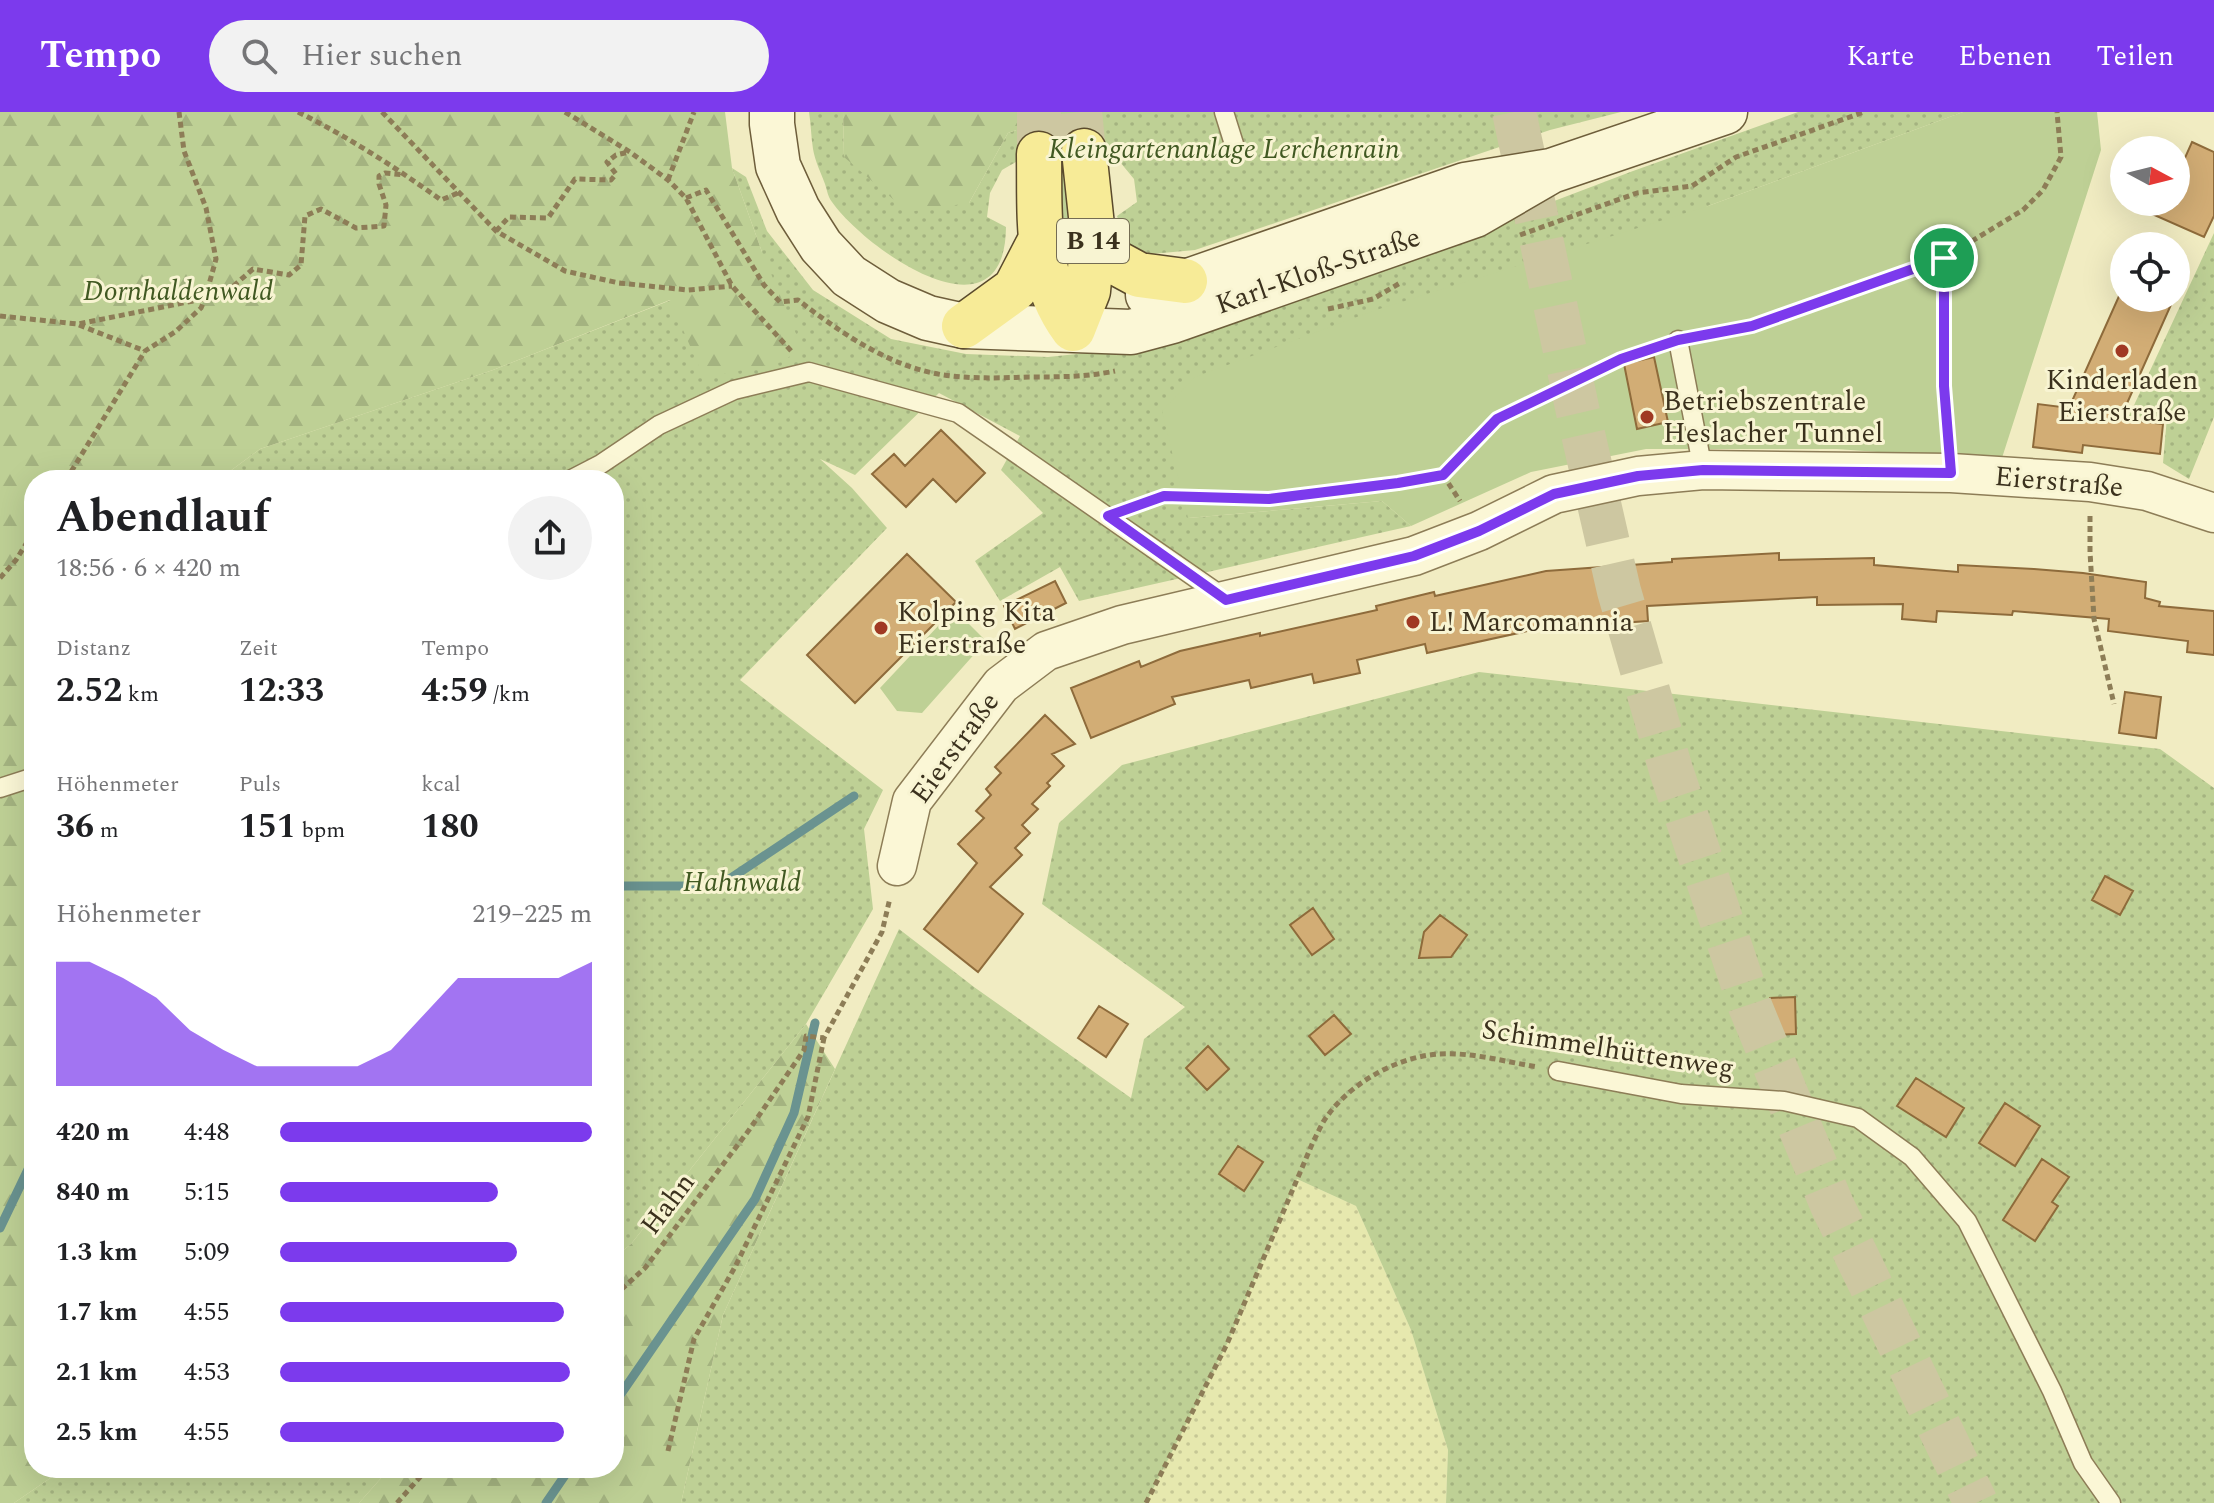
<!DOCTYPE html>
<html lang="de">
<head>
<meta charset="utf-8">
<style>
  body { margin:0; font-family:Spectral,serif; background:#f2f2f2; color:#202124; height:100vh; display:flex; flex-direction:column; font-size:30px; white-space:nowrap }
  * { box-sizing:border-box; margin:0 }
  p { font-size:26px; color:#757577 }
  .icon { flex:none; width:44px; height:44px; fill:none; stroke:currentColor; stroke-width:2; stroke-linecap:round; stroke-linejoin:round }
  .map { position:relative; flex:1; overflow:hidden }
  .side { position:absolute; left:24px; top:358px; width:600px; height:1008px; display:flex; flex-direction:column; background:#fff; border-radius:32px; box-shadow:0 8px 32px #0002 }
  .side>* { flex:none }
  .needle { width:52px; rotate:97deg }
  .controls { position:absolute; left:2110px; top:24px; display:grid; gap:16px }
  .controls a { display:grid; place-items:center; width:80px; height:80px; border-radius:50%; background:#fff; box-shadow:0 8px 32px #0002; font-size:40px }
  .pin { position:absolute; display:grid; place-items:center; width:68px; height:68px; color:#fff; margin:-34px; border:4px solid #fff; border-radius:50%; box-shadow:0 2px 8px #0007 }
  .round { display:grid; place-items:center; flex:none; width:84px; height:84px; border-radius:42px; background:#f2f2f2 }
  .overview { display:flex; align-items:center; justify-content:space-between; height:136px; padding:0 32px }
  h1 { font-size:44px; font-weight:700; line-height:60px }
  .metrics { display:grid; grid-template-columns:repeat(3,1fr); gap:12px; height:136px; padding:8px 32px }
  .metrics div { display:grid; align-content:center }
  .metrics b { font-size:34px; font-weight:700 }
  .metrics small { font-size:22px; font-weight:400 }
  .metrics p { font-size:22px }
  .chart { height:224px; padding:16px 32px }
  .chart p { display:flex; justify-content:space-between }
  .chart svg { width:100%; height:144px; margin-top:8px; fill:#7c3aed; opacity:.7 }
  ul { padding:0 32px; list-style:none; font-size:26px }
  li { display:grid; grid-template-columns:128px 96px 1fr; align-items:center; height:60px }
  li i { height:20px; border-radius:10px; background:#7c3aed }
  header { display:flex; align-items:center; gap:48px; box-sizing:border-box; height:112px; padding:0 40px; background:#7c3aed; color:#fff }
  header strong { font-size:38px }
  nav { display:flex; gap:44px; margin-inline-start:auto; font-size:28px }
  .search { width:560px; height:72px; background:#f2f2f2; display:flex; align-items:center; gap:20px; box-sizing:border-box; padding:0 28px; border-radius:44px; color:#757577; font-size:30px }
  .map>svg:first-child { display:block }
  .farmland { fill:url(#farmland-dots) }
  .grass { fill:url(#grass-dots) }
  .forest { fill:url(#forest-firs) }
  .park { fill:#bed095 }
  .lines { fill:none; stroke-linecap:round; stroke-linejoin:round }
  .stream { stroke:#6a9390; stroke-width:9 }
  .building { fill:#d2ad75; stroke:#8e6b3b; stroke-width:2 }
  .primary-tunnel { stroke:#cdc7a1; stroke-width:44; stroke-dasharray:44 22; stroke-linecap:butt }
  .lane-casing { stroke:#8d7d57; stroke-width:21 }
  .street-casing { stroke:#8d7d57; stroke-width:41 }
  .secondary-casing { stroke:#6e5e3b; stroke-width:47 }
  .primary-casing { stroke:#5a4a2c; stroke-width:47 }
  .path { stroke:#8d7d57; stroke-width:5; stroke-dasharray:6 4; stroke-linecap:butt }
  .lane { stroke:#fbf7d6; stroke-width:18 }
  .street { stroke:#fbf7d6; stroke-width:38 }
  .secondary { stroke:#fbf7d6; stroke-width:44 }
  .primary { stroke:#f7eb97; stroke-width:44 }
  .route-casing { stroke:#fff; stroke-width:16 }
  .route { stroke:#7c3aed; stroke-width:10 }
  .poi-dot { fill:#a03923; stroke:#f8f4d2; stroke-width:3 }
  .labels { text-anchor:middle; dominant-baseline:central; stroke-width:6; stroke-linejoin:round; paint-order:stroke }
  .shield { fill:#f8f4d2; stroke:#746c53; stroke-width:2 }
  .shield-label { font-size:26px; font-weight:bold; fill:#3b311d }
  .park-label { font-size:28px; font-style:italic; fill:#415922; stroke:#f8f4d2 }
  .street-label { font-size:28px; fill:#3b311d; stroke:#f8f4d2 }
  .poi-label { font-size:28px; fill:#3b311d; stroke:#f8f4d2; text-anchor:start }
</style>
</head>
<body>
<header>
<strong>Tempo</strong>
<div class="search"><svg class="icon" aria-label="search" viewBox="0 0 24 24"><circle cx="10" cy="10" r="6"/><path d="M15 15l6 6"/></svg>Hier suchen</div>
<nav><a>Karte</a><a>Ebenen</a><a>Teilen</a></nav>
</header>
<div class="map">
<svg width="2214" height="1391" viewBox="0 0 2214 1391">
  <defs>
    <pattern id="farmland-dots" width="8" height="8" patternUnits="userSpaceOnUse" patternTransform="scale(2)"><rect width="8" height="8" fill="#e6e8ae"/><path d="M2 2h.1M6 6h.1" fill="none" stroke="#c6c795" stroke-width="1.8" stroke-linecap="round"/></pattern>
    <pattern id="grass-dots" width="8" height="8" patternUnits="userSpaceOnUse" patternTransform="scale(2)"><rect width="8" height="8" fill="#bed095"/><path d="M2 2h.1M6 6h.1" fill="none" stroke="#a4b380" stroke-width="1.8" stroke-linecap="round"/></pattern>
    <pattern id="forest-firs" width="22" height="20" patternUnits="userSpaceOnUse" patternTransform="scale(2)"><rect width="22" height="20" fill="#bed095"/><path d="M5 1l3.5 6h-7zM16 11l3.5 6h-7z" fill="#a4b380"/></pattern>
  </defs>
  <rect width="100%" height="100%" fill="#f1ecc2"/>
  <!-- farmland -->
  <path class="farmland" d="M 1297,1067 L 1356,1094 L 1411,1218 L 1448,1338 L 1446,1391 L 1146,1391 L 1227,1232 Z"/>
  <!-- grass -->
  <path class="grass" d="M 809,0 L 843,0 L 844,45 L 969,91 L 1008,21 L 1048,7 L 1045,0 L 1621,0 L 1550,18 L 1195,138 L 1151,142 L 1126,133 L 1117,104 L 1137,90 L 1134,67 L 1120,50 L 1101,39 L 1084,39 L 1063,33 L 1037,38 L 1002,58 L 990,81 L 987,105 L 1006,115 C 1005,235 866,138 832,90 C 828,85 827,78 825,72 C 821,61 815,49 813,37 C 811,25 811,12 809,0 Z
    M 1798,0 L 1963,0 L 1708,94 L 1188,406 L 1382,389 L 1411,414 L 1079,489 L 1060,455 L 1000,489 L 975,449 L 1043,401 L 1001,358 L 1020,324 L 939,281 L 855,363 L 820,347 L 852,376 L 887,416 L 740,568 L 883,678 L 864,717 L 873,797 L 806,912 L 631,1132 L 614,1146 L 614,368 L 218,368 L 260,337 L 493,258 L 671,188 L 762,140 L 732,56 L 746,65 L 767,119 L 813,178 L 891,227 L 966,242 L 1048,245 L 1125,237 L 1447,130 L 1633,59 Z
    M 1070,45 L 1082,129 L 1068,167 L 1062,145 L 1054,46 Z
    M 2214,121 L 2214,305 L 2189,367 L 2163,351 L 2167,305 L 2129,304 Z
    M 1479,560 L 2160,637 L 2214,676 L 2214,1391 L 1446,1391 L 1448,1338 L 1411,1218 L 1356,1094 L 1297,1067 L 1227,1232 L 1146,1391 L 681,1391 L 723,1203 L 899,817 L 974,875 L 1131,986 L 1144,927 L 1185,895 L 1042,792 L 1059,711 L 1122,653 Z
    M 65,1356 L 390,1356 L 359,1391 L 14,1391 Z"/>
  <!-- forest -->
  <path class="forest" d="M 0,0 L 725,0 L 732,56 L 762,140 L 802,236 L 782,250 L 704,266 L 670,188 L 493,258 L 260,337 L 218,368 L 34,368 L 34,651 L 32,653 L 34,659 L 34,1356 L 65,1356 L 14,1391 L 0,1391 Z
    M 843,0 L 1045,0 L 1049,7 L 1008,21 L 969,91 L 908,100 L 844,45 Z
    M 806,912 L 835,957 L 723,1203 L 681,1391 L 359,1391 L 390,1356 L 614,1356 L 614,1146 L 631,1132 Z"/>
  <!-- park -->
  <path class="park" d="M 1963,0 L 2097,0 L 2101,38 L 2001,349 L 1837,337 L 1646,337 L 1531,360 L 1411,414 L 1382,389 L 1188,406 L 1162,299 L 1195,265 L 1376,198 L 1708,94 Z
    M 954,497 L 986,529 L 922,601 L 897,599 L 880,576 Z"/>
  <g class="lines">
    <!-- stream -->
    <path class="stream" d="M 614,774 L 719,774 L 854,684
      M 0,1116 L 34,1045
      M 614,1292 L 755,1087 L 794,1001 L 815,911
      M 546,1391 L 570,1356"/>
  </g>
  <!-- building -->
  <path class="building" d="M 2192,30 L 2214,40 L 2214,104 L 2204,125 L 2125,90 L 2176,90 L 2176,66 Z
    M 2124,173 L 2124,186 L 2174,186 L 2120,307 L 2163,312 L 2160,342 L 2083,333 L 2082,341 L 2033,335 L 2038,292 L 2069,296 Z
    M 1654,245 L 1668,310 L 1637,317 L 1624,252 Z
    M 941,318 L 985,361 L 956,390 L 933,367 L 906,395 L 872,362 L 894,342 L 905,354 Z
    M 1779,441 L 1779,448 L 1874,446 L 1874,453 L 1958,460 L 1958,453 L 2034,457 L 2083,461 L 2146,470 L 2145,486 L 2160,490 L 2159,494 L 2214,499 L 2214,543 L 2187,540 L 2188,529 L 2108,519 L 2109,507 L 2013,499 L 2012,503 L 1937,499 L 1936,510 L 1902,507 L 1903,492 L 1817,493 L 1817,485 L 1647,494 L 1648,509 L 1578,514 L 1578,508 L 1427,541 L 1425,532 L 1357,548 L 1360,561 L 1314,571 L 1312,562 L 1251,576 L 1249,568 L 1172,585 L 1175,592 L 1091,626 L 1071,576 L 1139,549 L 1141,555 L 1180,539 L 1260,521 L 1260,524 L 1377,498 L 1376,494 L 1434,480 L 1435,484 L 1546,459 L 1672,450 L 1672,447 Z
    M 907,442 L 956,490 L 855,591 L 807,543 Z
    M 1055,469 L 1066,491 L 1015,517 L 1004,494 Z
    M 2125,580 L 2161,585 L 2156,626 L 2119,621 Z
    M 1045,603 L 1075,632 L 1052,642 L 1064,654 L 1047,671 L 1050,674 L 1032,692 L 1038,697 L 1022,713 L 1030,721 L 1015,736 L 1022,743 L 990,775 L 1023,802 L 978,860 L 924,817 L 977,751 L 958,732 L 984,706 L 976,699 L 991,683 L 986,677 L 1001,661 L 995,655 Z
    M 2105,764 L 2133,779 L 2120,803 L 2092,788 Z
    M 1313,796 L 1334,827 L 1312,843 L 1290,813 Z
    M 1440,803 L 1467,823 L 1451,845 L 1419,846 L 1424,820 Z
    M 1795,885 L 1796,922 L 1770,923 L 1770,886 Z
    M 1099,894 L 1128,912 L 1106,945 L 1078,926 Z
    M 1334,903 L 1351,922 L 1325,943 L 1309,924 Z
    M 1208,934 L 1229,957 L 1207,978 L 1186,956 Z
    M 1916,966 L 1964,996 L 1946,1025 L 1897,994 Z
    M 2005,991 L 2040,1014 L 2015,1054 L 1979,1031 Z
    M 1238,1034 L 1263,1050 L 1244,1079 L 1219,1062 Z
    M 2042,1047 L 2069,1065 L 2052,1090 L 2058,1094 L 2035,1129 L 2003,1108 Z"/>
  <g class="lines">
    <!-- primary-tunnel -->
    <path class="primary-tunnel" d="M 1080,0 L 1084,39
      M 1514,0 L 1578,300 L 1619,479 L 1671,658 L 1750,894 L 1832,1093 L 1976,1391
      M 1039,42 L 1039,0"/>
    <defs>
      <path id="lane" d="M 1224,0 L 1234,32
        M 1678,228 L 1703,358
        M 570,368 L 601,352 L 659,313 L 734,278 L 809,260 L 958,301 L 1226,487
        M 0,676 L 34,665
        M 1558,959 L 1681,982 L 1784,989 L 1858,1006 L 1912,1045 L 1967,1109 L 2052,1279 L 2083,1351 L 2111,1391"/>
      <path id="street" d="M 897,754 L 912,689 L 1001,573 L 1046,539 L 1122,513 L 1414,444 L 1479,419 L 1554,382 L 1638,364 L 1703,358 L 1951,361 L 2090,370 L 2147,379 L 2214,401"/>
      <path id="secondary" d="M 772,0 L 772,12 L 778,54 L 798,98 L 821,134 L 849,164 L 888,189 L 928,206 L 964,214 L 1131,220 L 1172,209 L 1475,103 L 1551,59
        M 1148,183 L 1465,73 L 1551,59 L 1725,0"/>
      <path id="primary" d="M 1039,42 C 1040,105 1034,164 1073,217
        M 1093,123 L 1115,150 L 1139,163 L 1185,169
        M 964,214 L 1015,177 L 1040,129
        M 1073,217 L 1088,179 L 1093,123 L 1084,39"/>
    </defs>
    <!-- lane casing -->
    <use href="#lane" class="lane-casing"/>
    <!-- street casing -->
    <use href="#street" class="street-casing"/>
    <!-- secondary casing -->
    <use href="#secondary" class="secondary-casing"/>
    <!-- primary casing -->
    <use href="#primary" class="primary-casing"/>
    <!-- path -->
    <path class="path" d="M 298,0 C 348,25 395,55 441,88 L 458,81
      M 382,0 L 496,119 L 565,159 L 619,171 L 688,178 L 732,174
      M 565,0 L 630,40 L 668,68 L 686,86 L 732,174 L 793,241
      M 668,68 L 694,0
      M 686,86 L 706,78 L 764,173 L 780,190 L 798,188 C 840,220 889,255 944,263 C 972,267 1001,266 1029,265 C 1059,265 1086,265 1115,259
      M 496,119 L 509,105 L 548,106 L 575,67 L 611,68 L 616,62 L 607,50 L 616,43 L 629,40
      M 1520,123 L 1637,81 L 1692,74 L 1736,45 L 1864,0
      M 1944,146 L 1944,274 L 1948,329
      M 1328,197 L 1373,187 L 1400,171
      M 0,204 L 78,212 L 223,183 L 253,157 L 289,163 L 301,153 L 305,104 L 321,97 L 356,116 L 384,114 L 386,93 L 379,72 L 379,64 L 385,61 L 406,63
      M 79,213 L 145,239
      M 1699,224 L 1752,214 L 1944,146 L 2023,98 L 2043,78 L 2061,45 L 2057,0
      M 1443,363 L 1460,389
      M 66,368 L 145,239 L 175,220 L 201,196 L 205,187 L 216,147 L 206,96 L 184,39 L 179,0
      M 1136,395 L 1164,384 L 1269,387 L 1398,371 L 1443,363 L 1497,307 L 1621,247 L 1654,235
      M 2090,404 L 2090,440 L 2094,507 L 2114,592
      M 0,466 L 16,448 L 34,419
      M 614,1184 L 645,1156 L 749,1018 L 804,938 L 806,924 L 824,926 L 882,820 L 890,786
      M 668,1339 L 694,1227 L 735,1155 L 808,1005 L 824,926
      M 397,1391 L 428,1356
      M 1146,1391 L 1227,1232 L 1313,1030 C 1318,1021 1322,1010 1328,1003 C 1352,970 1399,944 1440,942 C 1472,940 1506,950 1538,955"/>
    <!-- lane -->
    <use href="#lane" class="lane"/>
    <!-- street -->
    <use href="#street" class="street"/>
    <!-- secondary -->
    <use href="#secondary" class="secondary"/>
    <!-- primary -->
    <use href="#primary" class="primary"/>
  </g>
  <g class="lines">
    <defs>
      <path id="route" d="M 1944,146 L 1944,274 L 1951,361 L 1703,358 L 1638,364 L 1554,382 L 1479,419 L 1414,444 L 1226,488 L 1108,404 L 1164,384 L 1269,387 L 1398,371 L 1443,363 L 1497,307 L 1621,247 L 1678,228 L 1752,214 Z"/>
    </defs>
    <!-- route casing -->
    <use href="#route" class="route-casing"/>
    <!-- route -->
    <use href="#route" class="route"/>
  </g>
  <!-- markers -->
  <g class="poi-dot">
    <circle cx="2122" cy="239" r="8"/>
    <circle cx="1647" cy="305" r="8"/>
    <circle cx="1413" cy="510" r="8"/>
    <circle cx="881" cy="516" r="8"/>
  </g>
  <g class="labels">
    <!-- shield labels -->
    <rect class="shield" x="1057" y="107" width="72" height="44" rx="6"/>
    <g class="shield-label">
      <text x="1093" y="129">B 14</text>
    </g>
    <!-- park labels -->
    <g class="park-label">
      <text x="1224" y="37">Kleingartenanlage Lerchenrain</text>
      <text x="178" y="179">Dornhaldenwald</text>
      <text x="742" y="770">Hahnwald</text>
    </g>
    <!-- street labels -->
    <g class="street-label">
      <text transform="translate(1318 159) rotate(-19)">Karl-Kloß-Straße</text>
      <text transform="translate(2059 370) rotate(5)">Eierstraße</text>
      <text transform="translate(955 636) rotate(-54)">Eierstraße</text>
      <text transform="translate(1608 937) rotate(9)">Schimmelhüttenweg</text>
      <text transform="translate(668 1092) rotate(-53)">Hahn</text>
    </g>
    <!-- poi labels -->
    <g class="poi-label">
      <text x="2122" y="268" text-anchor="middle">Kinderladen<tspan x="2122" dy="32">Eierstraße</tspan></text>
      <text x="1663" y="289">Betriebszentrale<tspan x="1663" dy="32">Heslacher Tunnel</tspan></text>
      <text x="897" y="500">Kolping Kita<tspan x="897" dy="32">Eierstraße</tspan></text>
      <text x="1429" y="510">L! Marcomannia</text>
    </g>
  </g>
</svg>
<div class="controls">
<a><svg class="needle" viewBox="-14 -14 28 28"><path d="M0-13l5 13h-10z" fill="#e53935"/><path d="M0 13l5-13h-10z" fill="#757577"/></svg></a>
<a><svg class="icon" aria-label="locate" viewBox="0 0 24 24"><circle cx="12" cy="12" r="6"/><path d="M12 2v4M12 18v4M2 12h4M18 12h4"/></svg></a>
</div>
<div class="pin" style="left:1944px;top:146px;background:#1e9e55"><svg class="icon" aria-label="arrive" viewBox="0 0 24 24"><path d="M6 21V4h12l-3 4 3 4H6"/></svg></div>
<section class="side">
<div class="overview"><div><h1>Abendlauf</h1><p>18:56 · 6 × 420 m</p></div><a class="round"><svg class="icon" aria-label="share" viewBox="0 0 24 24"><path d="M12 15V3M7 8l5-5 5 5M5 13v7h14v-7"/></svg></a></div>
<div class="metrics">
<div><p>Distanz</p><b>2.52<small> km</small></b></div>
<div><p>Zeit</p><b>12:33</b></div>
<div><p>Tempo</p><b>4:59<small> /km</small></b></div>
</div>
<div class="metrics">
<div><p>Höhenmeter</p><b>36<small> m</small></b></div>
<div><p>Puls</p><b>151<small> bpm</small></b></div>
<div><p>kcal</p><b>180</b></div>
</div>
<div class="chart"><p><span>Höhenmeter</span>219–225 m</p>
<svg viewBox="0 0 160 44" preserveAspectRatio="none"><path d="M0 44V6L10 6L20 11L30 17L40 27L50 33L60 38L70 38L80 38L90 38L100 33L110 22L120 11L130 11L140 11L150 11L160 6V44z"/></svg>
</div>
<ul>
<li><b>420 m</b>4:48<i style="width:100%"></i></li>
<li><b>840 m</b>5:15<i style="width:70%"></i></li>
<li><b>1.3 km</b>5:09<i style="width:76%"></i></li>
<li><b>1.7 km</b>4:55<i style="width:91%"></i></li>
<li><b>2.1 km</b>4:53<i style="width:93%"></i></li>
<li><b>2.5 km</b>4:55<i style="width:91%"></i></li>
</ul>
</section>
</div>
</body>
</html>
